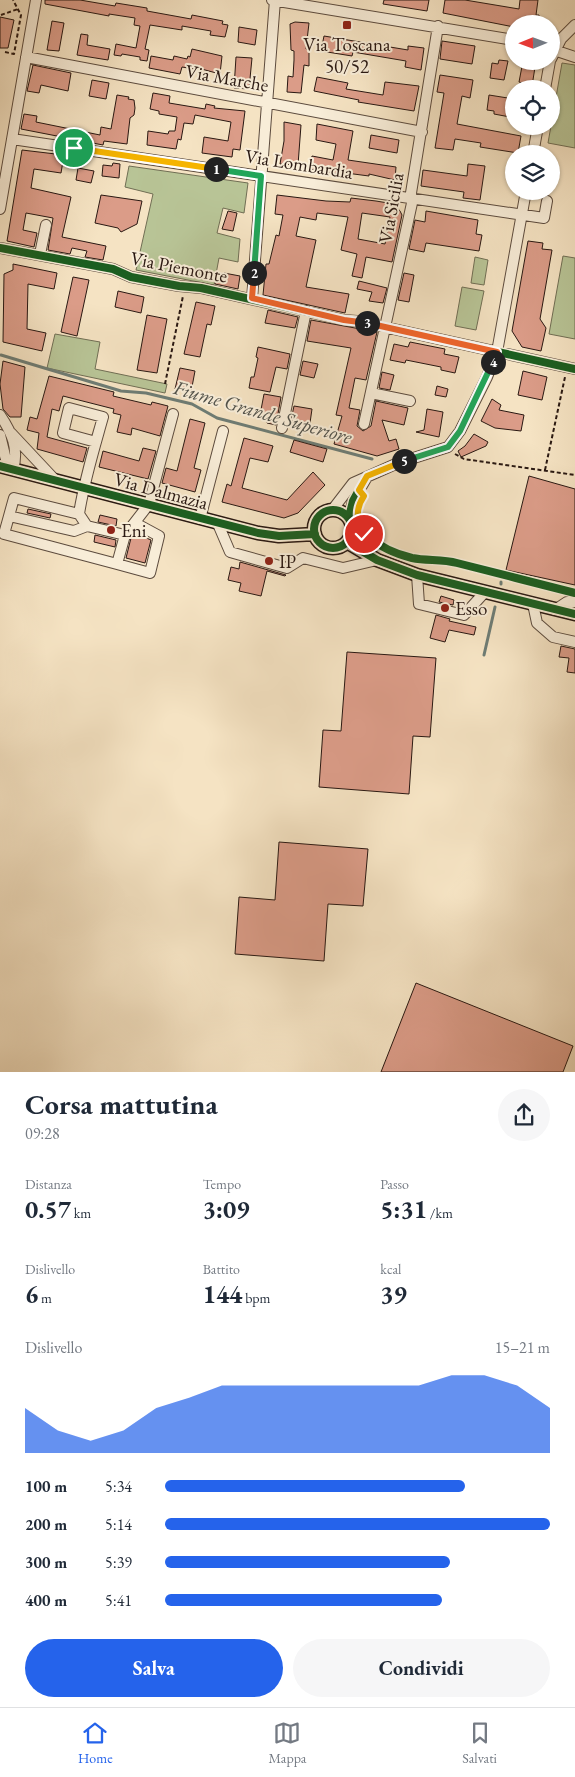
<!DOCTYPE html>
<html lang="it">
<head>
<meta charset="utf-8">
<style>
  body { margin:0; font-family:"EB Garamond",serif; background:#f6f6f7; color:#1f2937; height:100vh; display:flex; flex-direction:column; font-size:19px; white-space:nowrap }
  * { box-sizing:border-box; margin:0 }
  p { font-size:16px; color:#747a83 }
  .icon { flex:none; width:28px; height:28px; fill:none; stroke:currentColor; stroke-width:2; stroke-linecap:round; stroke-linejoin:round }
  .map { position:relative; height:1072px; overflow:hidden }
  .sheet { display:flex; flex-direction:column; background:#fff; flex:1 }
  .sheet>* { flex:none }
  .needle { width:32px; rotate:269deg }
  .tools { position:absolute; left:505px; top:15px; display:grid; gap:10px }
  .tools a { display:grid; place-items:center; width:55px; height:55px; border-radius:50%; background:#fff; box-shadow:0 1px 4px #0004; font-size:25px }
  .pin { position:absolute; display:grid; place-items:center; width:42px; height:42px; color:#fff; margin:-21px; border:2px solid #fff; border-radius:50%; box-shadow:0 1px 5px #0007 }
  .km { position:absolute; width:25px; height:25px; margin:-12px; border-radius:50%; background:#222; color:#fff; font-size:14px; line-height:25px; text-align:center }
  .round { display:grid; place-items:center; flex:none; width:52px; height:52px; border-radius:26px; background:#f6f6f7 }
  .summary { display:flex; align-items:center; justify-content:space-between; height:85px; padding:0 25px }
  h1 { font-size:28px; font-weight:700; line-height:38px }
  .figures { display:grid; grid-template-columns:repeat(3,1fr); gap:8px; height:85px; padding:5px 25px }
  .figures div { display:grid; align-content:center }
  .figures b { font-size:25px; font-weight:700 }
  .figures small { font-size:14px; font-weight:400 }
  .figures p { font-size:14px }
  .chart { height:140px; padding:10px 25px }
  .chart p { display:flex; justify-content:space-between }
  .chart svg { width:100%; height:90px; margin-top:5px; fill:#2563eb; opacity:.7 }
  .action { display:flex; gap:10px; margin-top:auto; padding:10px 25px }
  .action a { flex:1; height:58px; border-radius:30px; background:#2563eb; color:#fff; font-size:20px; font-weight:700; line-height:58px; text-align:center }
  .action a+a { background:#f6f6f7; color:#1f2937 }
  ul { padding:0 25px; list-style:none; font-size:16px }
  li { display:grid; grid-template-columns:80px 60px 1fr; align-items:center; height:38px }
  li i { height:12px; border-radius:6px; background:#2563eb }
  .tabs { display:flex; justify-content:space-around; align-items:center; height:70px; border-top:1px solid #e0e1e3; background:#fff; font-size:14px; color:#747a83 }
  .tabs a { display:grid; justify-items:center; gap:2px }
  .tabs .selected { color:#2563eb }
  .map>svg:first-child { display:block }
  .green { fill:#b8c496; stroke:#706e54 }
  .lines { fill:none; stroke-linecap:round; stroke-linejoin:round }
  .stream { stroke:#6e7c74; stroke-width:3 }
  .building { fill:#db9c88; stroke:#291812; fill-rule:evenodd }
  .minor-casing { stroke:#5c4b3e; stroke-width:12 }
  .major-casing { stroke:#291812; stroke-width:15 }
  .path { stroke:#291812; stroke-width:2; stroke-dasharray:4 2.5; stroke-linecap:butt }
  .minor { stroke:#f8edd8; stroke-width:10 }
  .major { stroke:#f5e3c3; stroke-width:12 }
  .cycleway-casing { stroke:#f8edd8; stroke-width:11 }
  .cycleway { stroke:#1b5e20; stroke-width:8 }
  .split-1-casing { stroke:#fff; stroke-width:10 }
  .split-2-casing { stroke:#fff; stroke-width:10 }
  .split-3-casing { stroke:#fff; stroke-width:10 }
  .split-4-casing { stroke:#fff; stroke-width:10 }
  .split-5-casing { stroke:#fff; stroke-width:10 }
  .split-6-casing { stroke:#fff; stroke-width:10 }
  .split-1 { stroke:#f5b400; stroke-width:6 }
  .split-2 { stroke:#22a559; stroke-width:6 }
  .split-3 { stroke:#f0652b; stroke-width:6 }
  .split-4 { stroke:#f0652b; stroke-width:6 }
  .split-5 { stroke:#22a559; stroke-width:6 }
  .split-6 { stroke:#f5b400; stroke-width:6 }
  .poi-dot { fill:#8f2418; stroke:#f8edd8; stroke-width:2 }
  .labels { text-anchor:middle; dominant-baseline:central; stroke-width:4; stroke-linejoin:round; paint-order:stroke }
  .poi-label { font-size:19px; fill:#291812; stroke:#f8edd8; text-anchor:start }
  .street-label { font-size:19px; fill:#291812; stroke:#f8edd8 }
  .water-label { font-size:20px; font-style:italic; fill:#51524b; stroke:#f8edd8 }
</style>
</head>
<body>
<div class="map">
<svg width="575" height="1072" viewBox="0 0 575 1072">
  <rect width="100%" height="100%" fill="#f5e3c3"/>
  <filter id="stains"><feTurbulence type="fractalNoise" baseFrequency=".004" numOctaves="4"/><feColorMatrix values="0 0 0 0 .2 0 0 0 0 .09 0 0 0 0 .02 0 0 0 .5 -.17"/></filter>
  <radialGradient id="worn" r=".72"><stop offset=".6" stop-color="#630" stop-opacity="0"/><stop offset="1" stop-color="#630" stop-opacity=".3"/></radialGradient>
  <!-- green -->
  <path class="green" d="M 562,63 L 575,65 L 575,148 L 548,143 Z
    M 129,166 L 248,183 L 244,213 L 223,208 L 217,233 L 240,239 L 238,262 L 219,258 L 214,285 L 136,270 L 153,194 L 125,187 Z
    M 563,256 L 575,258 L 575,339 L 549,334 Z
    M 475,257 L 488,260 L 484,285 L 471,283 Z
    M 462,287 L 484,291 L 476,330 L 455,326 Z
    M 55,334 L 100,342 L 95,369 L 167,384 L 165,393 L 47,368 Z"/>
  <g class="lines">
    <!-- stream -->
    <path class="stream" d="M 1,355 L 121,391 L 146,393 L 192,404 L 217,418 L 372,459
      M 501,584 L 501,582
      M 484,655 L 495,607"/>
  </g>
  <!-- building -->
  <path class="building" d="M 45,0 L 80,0 L 115,6 L 116,3 L 147,8 L 147,11 L 191,19 L 192,15 L 223,21 L 222,24 L 228,25 L 225,37 L 210,35 L 211,31 L 182,26 L 182,30 L 150,25 L 145,49 L 149,50 L 147,61 L 140,60 L 140,57 L 122,54 L 121,56 L 114,55 L 116,44 L 136,48 L 140,26 L 134,25 L 135,18 L 109,14 L 109,16 L 45,4 Z
    M 384,0 L 429,0 L 427,11 L 383,4 Z
    M 445,0 L 465,0 L 519,9 L 520,0 L 538,0 L 536,15 L 539,15 L 538,24 L 514,24 L 514,27 L 443,13 Z
    M 0,17 L 14,20 L 8,48 L 0,48 Z
    M 52,21 L 64,23 L 59,51 L 47,50 Z
    M 295,22 L 309,23 L 306,49 L 309,49 L 309,66 L 304,65 L 301,93 L 287,92 L 288,76 L 293,77 L 294,60 L 294,51 L 291,50 L 290,24 Z
    M 239,27 L 257,30 L 255,45 L 238,42 Z
    M 81,34 L 88,35 L 87,45 L 110,49 L 108,60 L 77,55 Z
    M 324,36 L 408,50 L 408,46 L 424,48 L 421,70 L 405,67 L 406,61 L 353,52 L 352,56 L 321,51 Z
    M 442,41 L 475,46 L 472,64 L 440,59 Z
    M 192,49 L 222,56 L 220,74 L 194,67 L 194,69 L 182,67 L 180,74 L 149,68 L 151,56 L 173,60 L 174,56 L 187,59 L 188,56 L 190,57 Z
    M 236,57 L 252,58 L 249,89 L 234,88 Z
    M 499,60 L 508,61 L 504,80 L 490,78 L 492,63 L 498,64 Z
    M 523,61 L 536,61 L 532,86 L 519,82 Z
    M 33,65 L 71,73 L 68,91 L 41,85 L 39,93 L 27,91 Z
    M 440,75 L 473,80 L 470,98 L 462,96 L 457,124 L 521,136 L 518,153 L 480,147 L 481,143 L 455,139 L 453,150 L 435,148 L 444,93 L 437,92 Z
    M 317,77 L 348,83 L 346,89 L 383,95 L 385,82 L 419,86 L 414,111 L 358,102 L 359,100 L 314,91 Z
    M 92,80 L 109,83 L 106,99 L 89,96 Z
    M 153,93 L 170,96 L 169,103 L 205,109 L 206,104 L 215,106 L 214,108 L 245,111 L 240,150 L 233,149 L 232,157 L 202,153 L 204,137 L 228,141 L 231,122 L 195,115 L 193,124 L 184,123 L 181,140 L 178,139 L 176,149 L 147,145 L 148,131 L 168,134 L 169,131 L 175,131 L 177,117 L 159,114 L 159,111 L 150,109 Z
    M 117,95 L 129,97 L 128,99 L 134,100 L 135,108 L 134,115 L 130,118 L 127,144 L 104,141 L 103,145 L 21,129 L 24,114 L 37,116 L 36,122 L 100,135 L 101,127 L 111,129 Z
    M 489,95 L 514,99 L 514,114 L 511,113 L 510,117 L 494,114 L 494,111 L 487,110 Z
    M 284,122 L 301,125 L 298,165 L 280,164 L 284,141 Z
    M 317,124 L 353,131 L 348,160 L 396,167 L 395,180 L 369,174 L 369,176 L 346,173 L 345,175 L 310,169 L 312,156 L 333,160 L 336,144 L 316,140 Z
    M 371,135 L 399,140 L 397,153 L 369,148 Z
    M 22,150 L 64,155 L 61,173 L 34,169 L 31,188 L 71,197 L 62,237 L 106,246 L 103,260 L 85,257 L 87,251 L 72,248 L 70,254 L 48,250 L 53,218 L 26,213 L 23,230 L 37,233 L 34,247 L 7,241 Z
    M 113,163 L 120,164 L 119,178 L 102,176 L 103,165 L 112,166 Z
    M 468,164 L 485,166 L 480,200 L 463,198 L 464,192 L 421,186 L 423,170 L 467,176 Z
    M 78,168 L 94,171 L 91,183 L 76,180 Z
    M 101,195 L 142,201 L 137,224 L 121,232 L 118,228 L 95,223 Z
    M 277,195 L 326,201 L 350,202 L 351,198 L 376,201 L 394,204 L 400,211 L 402,215 L 392,262 L 366,257 L 362,278 L 352,276 L 357,254 L 341,250 L 348,217 L 317,213 L 316,220 L 300,217 L 296,236 L 316,240 L 306,287 L 349,294 L 345,313 L 263,295 L 266,264 L 269,264 L 276,235 L 279,236 L 283,215 L 275,214 ZM 362,213 L 390,217 L 385,244 L 358,239 Z
    M 228,211 L 237,213 L 233,231 L 222,229 Z
    M 426,211 L 478,220 L 476,234 L 482,235 L 479,251 L 426,243 L 424,252 L 409,249 L 415,220 L 425,222 Z
    M 528,241 L 543,243 L 542,249 L 552,250 L 540,319 L 546,328 L 541,351 L 522,347 L 512,331 Z
    M 13,264 L 57,273 L 54,289 L 28,284 L 27,329 L 46,333 L 42,351 L 3,342 L 4,274 L 13,270 Z
    M 224,273 L 240,276 L 238,289 L 215,284 L 216,278 L 223,279 Z
    M 404,273 L 414,275 L 409,302 L 398,300 Z
    M 73,277 L 89,280 L 77,336 L 61,332 Z
    M 359,281 L 387,288 L 383,303 L 369,301 L 372,292 L 357,289 Z
    M 118,291 L 144,297 L 141,313 L 115,307 Z
    M 196,302 L 215,306 L 211,325 L 207,324 L 200,357 L 184,354 Z
    M 268,310 L 298,317 L 295,328 L 265,323 Z
    M 147,315 L 167,319 L 157,373 L 137,370 Z
    M 311,320 L 377,332 L 366,380 L 355,378 L 349,408 L 360,410 L 357,426 L 363,431 L 371,426 L 376,401 L 408,408 L 404,425 L 382,420 L 389,441 L 396,439 L 399,449 L 377,456 L 334,444 L 342,416 L 336,415 L 351,348 L 307,341 Z
    M 410,342 L 445,349 L 444,354 L 459,357 L 455,373 L 441,370 L 441,367 L 406,360 L 405,363 L 390,360 L 394,344 L 408,347 Z
    M 258,347 L 290,354 L 287,369 L 276,367 L 270,392 L 249,388 L 251,377 L 254,377 L 258,358 L 256,357 Z
    M 3,361 L 25,367 L 21,417 L 10,417 L 3,409 L 0,384 Z
    M 303,361 L 318,364 L 314,378 L 300,375 Z
    M 180,368 L 195,371 L 191,392 L 175,389 Z
    M 523,371 L 547,377 L 542,400 L 518,395 Z
    M 382,372 L 394,375 L 390,390 L 379,388 Z
    M 49,376 L 114,392 L 113,396 L 151,405 L 152,402 L 168,406 L 160,436 L 132,428 L 131,435 L 117,432 L 121,415 L 113,413 L 114,409 L 63,396 L 59,411 L 52,409 L 47,437 L 87,448 L 83,462 L 37,449 L 39,433 L 27,430 L 30,417 L 37,419 Z
    M 437,386 L 448,389 L 446,397 L 435,395 Z
    M 264,394 L 281,397 L 276,425 L 267,423 L 269,416 L 260,415 Z
    M 492,399 L 501,405 L 499,410 L 524,415 L 521,431 L 495,428 L 481,421 Z
    M 294,406 L 312,409 L 310,423 L 291,420 Z
    M 427,409 L 443,412 L 439,437 L 416,432 L 424,430 Z
    M 190,419 L 205,423 L 194,468 L 201,470 L 195,492 L 162,483 L 166,468 L 177,471 Z
    M 474,434 L 488,442 L 486,446 L 461,457 L 458,451 L 465,446 Z
    M 244,438 L 273,446 L 268,462 L 250,458 L 242,488 L 287,500 L 313,472 L 325,485 L 298,513 L 284,518 L 222,502 L 227,484 L 231,486 Z
    M 294,440 L 327,449 L 323,462 L 290,452 Z
    M 143,448 L 156,451 L 148,479 L 99,467 L 103,451 L 139,461 Z
    M 529,476 L 575,489 L 575,585 L 506,570 Z
    M 28,509 L 51,514 L 50,518 L 27,513 Z
    M 100,515 L 117,519 L 116,526 L 98,522 Z
    M 135,533 L 151,540 L 145,563 L 126,558 L 131,538 Z
    M 95,535 L 116,540 L 115,547 L 94,542 Z
    M 240,562 L 286,575 L 285,576 L 267,571 L 261,596 L 239,591 L 241,583 L 228,580 L 231,567 L 239,569 Z
    M 441,596 L 454,600 L 453,605 L 439,602 Z
    M 436,615 L 450,619 L 449,621 L 476,627 L 474,635 L 449,630 L 445,642 L 430,638 Z
    M 561,646 L 575,649 L 575,673 L 567,672 L 569,658 L 559,657 Z
    M 347,652 L 436,658 L 430,737 L 413,736 L 409,794 L 319,787 L 323,730 L 341,731 Z
    M 279,842 L 368,849 L 363,906 L 328,904 L 324,961 L 235,954 L 239,897 L 275,900 Z
    M 416,983 L 573,1046 L 563,1072 L 381,1072 Z"/>
  <g class="lines">
    <defs>
      <path id="minor" d="M 272,0 L 514,40
        M 551,49 L 575,57
        M 26,57 L 422,132
        M 551,59 L 561,39 L 575,25
        M 545,89 L 550,61
        M 12,139 L 544,218 L 547,201
        M 533,154 L 538,126
        M 0,209 L 36,0
        M 0,248 L 113,269 L 131,277 L 179,286 L 201,288 L 344,320 L 357,321 L 575,369
        M 40,254 L 46,225
        M 252,299 L 275,0
        M 371,393 L 410,401
        M 0,415 C 12,433 19,448 13,470
        M 364,424 L 412,203 L 411,193 L 438,26
        M 282,428 L 306,311
        M 11,433 L 56,481
        M 0,435 L 8,468
        M 96,442 L 63,433 L 69,408 L 103,417 C 94,449 84,481 79,514 L 87,526 L 125,535 L 149,504 L 173,414
        M 333,509 L 353,483 L 398,463 L 448,447 L 460,431 L 487,377 L 497,352 L 526,191
        M 79,514 L 14,498 L 9,516 L 74,531 L 87,526
        M 9,516 L 4,534 L 117,564 L 125,535
        M 349,517 L 353,501 L 367,477
        M 200,519 L 223,431
        M 218,524 L 230,552 L 287,568 L 303,558 L 343,568 L 377,560
        M 117,564 L 150,573 L 159,536 L 135,523
        M 417,575 L 419,604 L 464,615 L 485,592
        M 533,604 L 537,623 L 553,637 L 575,642
        M 555,610 L 567,602 L 575,602"/>
      <path id="major" d="M 0,466 L 258,533 L 279,536 L 315,534
        M314 529a19 19 0 1 1 38 0a19 19 0 1 1-38 0Z
        M 347,542 L 377,560 L 417,575 L 575,614"/>
    </defs>
    <!-- minor casing -->
    <use href="#minor" class="minor-casing"/>
    <!-- major casing -->
    <use href="#major" class="major-casing"/>
    <!-- path -->
    <path class="path" d="M 1,15 L 18,9
      M 5,52 L 14,54 L 21,15 L 13,0
      M 165,384 L 183,296
      M 455,454 L 464,459 L 575,475
      M 545,470 L 565,377"/>
    <!-- minor -->
    <use href="#minor" class="minor"/>
    <!-- major -->
    <use href="#major" class="major"/>
    <defs>
      <path id="cycleway" d="M 0,248 L 113,269 L 131,277 L 179,286 L 201,288 L 344,320 L 357,321 L 575,369
        M 0,466 L 258,533 L 279,536 L 315,534
        M314 529a19 19 0 1 1 38 0a19 19 0 1 1-38 0Z
        M 349,517 L 353,501 L 359,490 L 364,495 C 341,529 384,551 412,558 C 427,561 442,559 457,563 C 496,573 536,583 575,593
        M 347,542 L 377,560 L 417,575 L 575,614"/>
    </defs>
    <!-- cycleway casing -->
    <use href="#cycleway" class="cycleway-casing"/>
    <!-- cycleway -->
    <use href="#cycleway" class="cycleway"/>
  </g>
  <g class="lines">
    <defs>
      <path id="split-1" d="M 74,148 L 216,169"/>
      <path id="split-2" d="M 216,169 L 261,176 L 254,273"/>
      <path id="split-3" d="M 254,273 L 252,298 L 344,320 L 367,323"/>
      <path id="split-4" d="M 367,323 L 497,352 L 493,362"/>
      <path id="split-5" d="M 404,461 L 448,447 L 460,431 L 493,362"/>
      <path id="split-6" d="M 364,534 C 356,521 355,509 364,496 L 359,490 L 367,476 L 404,461"/>
    </defs>
    <!-- split-1 casing -->
    <use href="#split-1" class="split-1-casing"/>
    <!-- split-2 casing -->
    <use href="#split-2" class="split-2-casing"/>
    <!-- split-3 casing -->
    <use href="#split-3" class="split-3-casing"/>
    <!-- split-4 casing -->
    <use href="#split-4" class="split-4-casing"/>
    <!-- split-5 casing -->
    <use href="#split-5" class="split-5-casing"/>
    <!-- split-6 casing -->
    <use href="#split-6" class="split-6-casing"/>
    <!-- split-1 -->
    <use href="#split-1" class="split-1"/>
    <!-- split-2 -->
    <use href="#split-2" class="split-2"/>
    <!-- split-3 -->
    <use href="#split-3" class="split-3"/>
    <!-- split-4 -->
    <use href="#split-4" class="split-4"/>
    <!-- split-5 -->
    <use href="#split-5" class="split-5"/>
    <!-- split-6 -->
    <use href="#split-6" class="split-6"/>
  </g>
  <!-- markers -->
  <g class="poi-dot">
    <rect x="342" y="20" width="10" height="10" rx="2.5"/>
    <circle cx="111" cy="530" r="5"/>
    <circle cx="269" cy="561" r="5"/>
    <circle cx="445" cy="608" r="5"/>
  </g>
  <g class="labels">
    <!-- poi labels -->
    <g class="poi-label">
      <text x="347" y="44" text-anchor="middle">Via Toscana<tspan x="347" dy="22">50/52</tspan></text>
      <text x="121" y="530">Eni</text>
      <text x="279" y="561">IP</text>
      <text x="455" y="608">Esso</text>
    </g>
    <!-- street labels -->
    <g class="street-label">
      <text transform="translate(227 78) rotate(10)">Via Marche</text>
      <text transform="translate(299 164) rotate(9)">Via Lombardia</text>
      <text transform="translate(391 208) rotate(-80)">Via Sicilia</text>
      <text transform="translate(179 267) rotate(11)">Via Piemonte</text>
      <text transform="translate(161 491) rotate(15)">Via Dalmazia</text>
    </g>
    <!-- water labels -->
    <g class="water-label">
      <text transform="translate(263 412) rotate(16)">Fiume Grande Superiore</text>
    </g>
  </g>
  <rect width="100%" height="100%" filter="url(#stains)"/>
  <rect width="100%" height="100%" fill="url(#worn)"/>
</svg>
<div class="tools">
<a><svg class="needle" viewBox="-14 -14 28 28"><path d="M0-13l5 13h-10z" fill="#e53935"/><path d="M0 13l5-13h-10z" fill="#747a83"/></svg></a>
<a><svg class="icon" aria-label="locate" viewBox="0 0 24 24"><circle cx="12" cy="12" r="6"/><path d="M12 2v4M12 18v4M2 12h4M18 12h4"/></svg></a>
<a><svg class="icon" aria-label="layers" viewBox="0 0 24 24"><path d="M12 4l9 5-9 5-9-5zM3 14l9 5 9-5"/></svg></a>
</div>
<div class="pin" style="left:74px;top:148px;background:#1e9e55"><svg class="icon" aria-label="arrive" viewBox="0 0 24 24"><path d="M6 21V4h12l-3 4 3 4H6"/></svg></div>
<div class="pin" style="left:364px;top:534px;background:#d93025"><svg class="icon" aria-label="check" viewBox="0 0 24 24"><path d="M5 12l5 5 9-10"/></svg></div>
<b class="km" style="left:216px;top:169px">1</b>
<b class="km" style="left:254px;top:273px">2</b>
<b class="km" style="left:367px;top:323px">3</b>
<b class="km" style="left:493px;top:362px">4</b>
<b class="km" style="left:404px;top:461px">5</b>
</div>
<section class="sheet">
<div class="summary"><div><h1>Corsa mattutina</h1><p>09:28</p></div><a class="round"><svg class="icon" aria-label="share" viewBox="0 0 24 24"><path d="M12 15V3M7 8l5-5 5 5M5 13v7h14v-7"/></svg></a></div>
<div class="figures">
<div><p>Distanza</p><b>0.57<small> km</small></b></div>
<div><p>Tempo</p><b>3:09</b></div>
<div><p>Passo</p><b>5:31<small> /km</small></b></div>
</div>
<div class="figures">
<div><p>Dislivello</p><b>6<small> m</small></b></div>
<div><p>Battito</p><b>144<small> bpm</small></b></div>
<div><p>kcal</p><b>39</b></div>
</div>
<div class="chart"><p><span>Dislivello</span>15–21 m</p>
<svg viewBox="0 0 160 44" preserveAspectRatio="none"><path d="M0 44V22L10 33L20 38L30 33L40 22L50 17L60 11L70 11L80 11L90 11L100 11L110 11L120 11L130 6L140 6L150 11L160 22V44z"/></svg>
</div>
<ul>
<li><b>100 m</b>5:34<i style="width:78%"></i></li>
<li><b>200 m</b>5:14<i style="width:100%"></i></li>
<li><b>300 m</b>5:39<i style="width:74%"></i></li>
<li><b>400 m</b>5:41<i style="width:72%"></i></li>
</ul>
<div class="action"><a>Salva</a><a>Condividi</a></div>
</section>
<nav class="tabs">
<a class="selected"><svg class="icon" aria-label="home" viewBox="0 0 24 24"><path d="M3 11l9-7 9 7M6 9v11h12V9"/></svg>Home</a>
<a><svg class="icon" aria-label="map" viewBox="0 0 24 24"><path d="M3 6l6-2 6 2 6-2v14l-6 2-6-2-6 2zM9 4v14M15 6v14"/></svg>Mappa</a>
<a><svg class="icon" aria-label="saved" viewBox="0 0 24 24"><path d="M7 4h10v16l-5-4-5 4z"/></svg>Salvati</a>
</nav>
</body>
</html>
